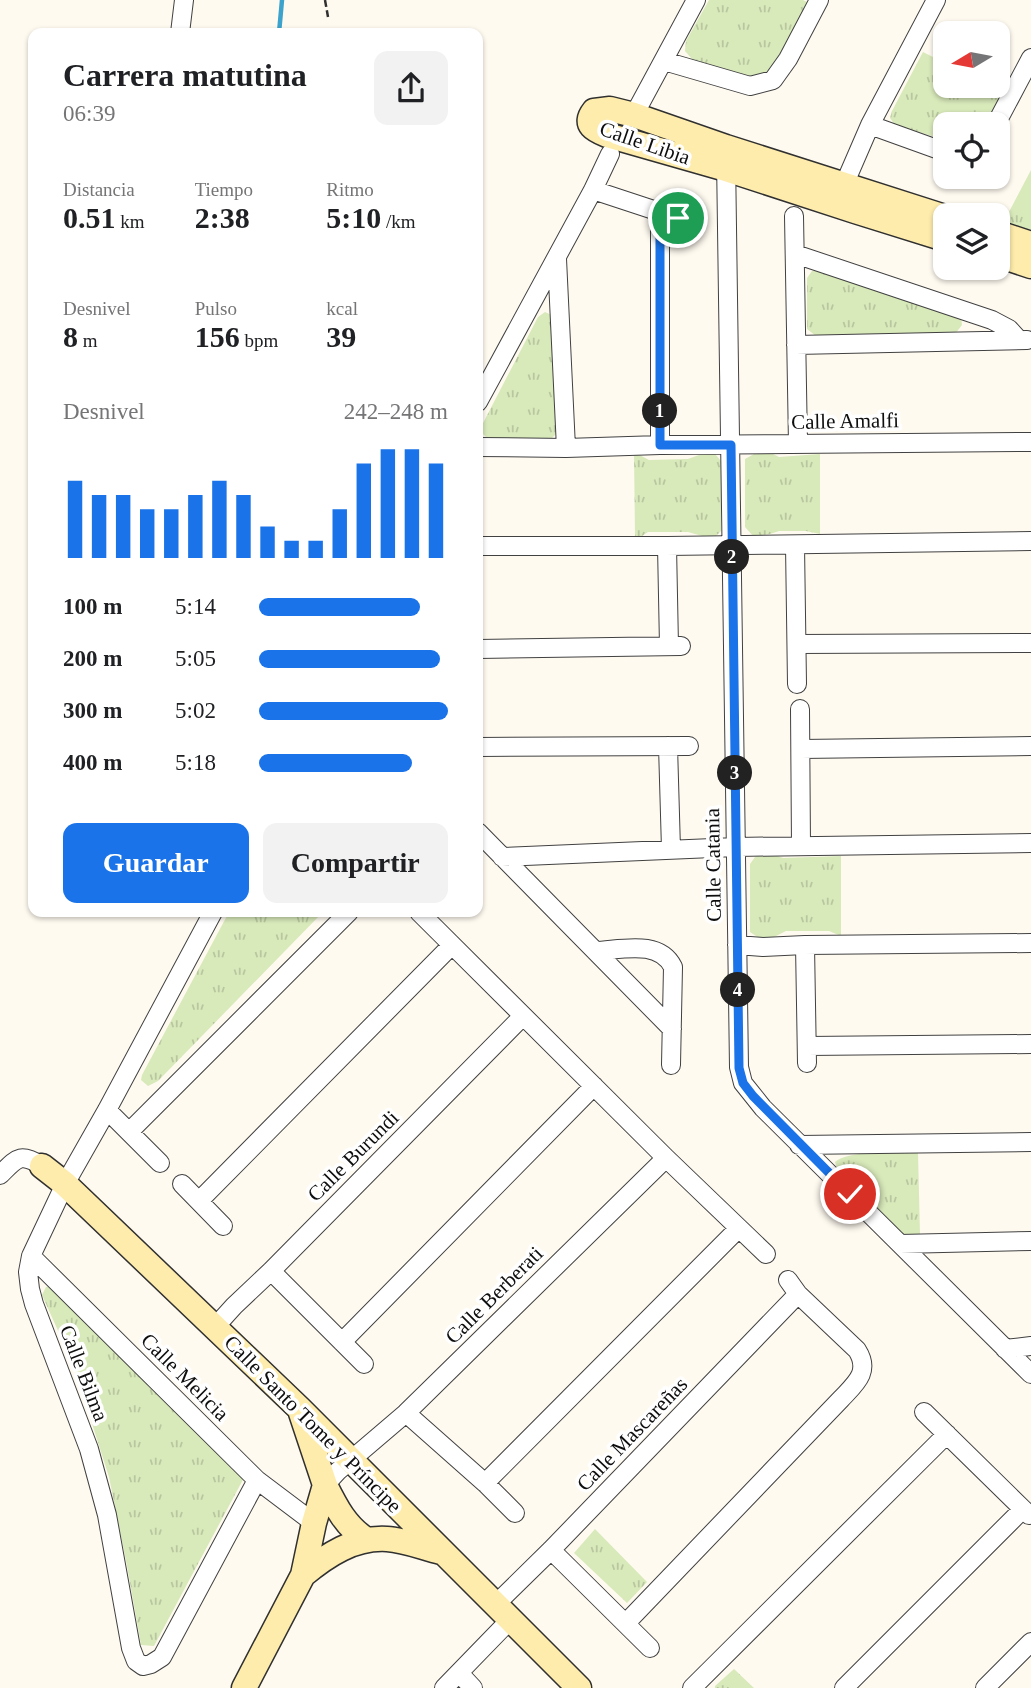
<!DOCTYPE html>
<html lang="es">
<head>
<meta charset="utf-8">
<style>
  body { margin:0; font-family:Georgia,serif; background:#f2f2f2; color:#202124; height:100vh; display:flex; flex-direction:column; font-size:26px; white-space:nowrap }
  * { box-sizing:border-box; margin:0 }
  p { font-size:23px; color:#757577 }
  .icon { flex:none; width:38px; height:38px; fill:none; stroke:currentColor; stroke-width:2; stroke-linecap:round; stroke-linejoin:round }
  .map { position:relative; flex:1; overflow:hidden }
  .panel { position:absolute; left:28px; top:28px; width:455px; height:889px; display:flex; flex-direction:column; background:#fff; border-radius:14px; box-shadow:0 2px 5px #0004 }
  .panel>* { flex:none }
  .needle { width:46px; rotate:260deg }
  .controls { position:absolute; left:933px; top:21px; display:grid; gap:14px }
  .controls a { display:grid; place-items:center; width:77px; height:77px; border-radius:14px; background:#fff; box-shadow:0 2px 5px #0004; font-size:35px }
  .pin { position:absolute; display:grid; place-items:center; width:60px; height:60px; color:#fff; margin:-30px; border:4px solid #fff; border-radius:50%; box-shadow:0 2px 7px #0007 }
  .km { position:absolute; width:35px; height:35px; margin:-18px; border-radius:50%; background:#222; color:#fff; font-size:19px; line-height:35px; text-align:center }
  .round { display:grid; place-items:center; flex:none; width:74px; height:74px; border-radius:14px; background:#f2f2f2 }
  .summary { display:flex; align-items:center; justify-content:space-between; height:119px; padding:0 35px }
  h1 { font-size:32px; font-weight:800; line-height:52px }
  .stats { display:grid; grid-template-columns:repeat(3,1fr); gap:10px; height:119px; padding:7px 35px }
  .stats div { display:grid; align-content:center }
  .stats b { font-size:30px; font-weight:800 }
  .stats small { font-size:19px; font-weight:400 }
  .stats p { font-size:19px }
  .chart { height:196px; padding:14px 35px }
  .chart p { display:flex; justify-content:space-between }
  .chart svg { width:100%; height:126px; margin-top:7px; stroke:#1a73e8; stroke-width:6 }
  .button { display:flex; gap:14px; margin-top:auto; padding:14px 35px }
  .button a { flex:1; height:80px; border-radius:14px; background:#1a73e8; color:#fff; font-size:28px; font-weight:800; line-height:80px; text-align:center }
  .button a+a { background:#f2f2f2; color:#202124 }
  ul { padding:0 35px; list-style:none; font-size:23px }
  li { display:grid; grid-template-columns:112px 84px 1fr; align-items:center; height:52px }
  li i { height:18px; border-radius:9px; background:#1a73e8 }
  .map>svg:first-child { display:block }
  .park { fill:url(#park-tufts) }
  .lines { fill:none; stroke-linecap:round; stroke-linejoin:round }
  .stream { stroke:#3ca3cd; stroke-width:4.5 }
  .street-casing { stroke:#414141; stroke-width:20 }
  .secondary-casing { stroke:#303030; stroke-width:27 }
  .path { stroke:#303030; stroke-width:2.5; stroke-dasharray:7 3.5; stroke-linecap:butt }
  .street { stroke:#fff; stroke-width:18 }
  .secondary { stroke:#feecac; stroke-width:24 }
  .route-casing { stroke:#fff; stroke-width:14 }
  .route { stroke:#1a73e8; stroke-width:9 }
  .labels { text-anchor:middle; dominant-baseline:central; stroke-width:7; stroke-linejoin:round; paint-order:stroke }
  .street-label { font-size:21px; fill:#0e0e0e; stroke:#fff }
</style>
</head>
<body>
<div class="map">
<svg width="1031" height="1688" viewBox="0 0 1031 1688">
  <defs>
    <pattern id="park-tufts" width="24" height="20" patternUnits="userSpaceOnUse" patternTransform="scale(1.75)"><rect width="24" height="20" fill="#d8e9ba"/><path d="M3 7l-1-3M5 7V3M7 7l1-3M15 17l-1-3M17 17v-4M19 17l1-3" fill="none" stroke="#b8c79f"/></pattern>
  </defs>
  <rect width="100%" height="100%" fill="#fffaf0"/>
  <!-- park -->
  <path class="park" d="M 709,0 L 803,0 L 809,3 L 771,77 L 762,81 L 692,59 L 685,51 L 686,41 Z
    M 923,52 L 945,63 L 945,86 L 991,86 L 1003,92 L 986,124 L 945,124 L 945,140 L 895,125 L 890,118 L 892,111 Z
    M 1031,170 L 1031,239 L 1000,229 Z
    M 812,271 L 819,271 L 961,317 L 962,325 L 955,334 L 816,336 L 807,329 L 807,278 Z
    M 545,312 L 556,317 L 557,433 L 551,439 L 489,440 L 483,434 L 481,427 L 538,317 Z
    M 634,452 L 649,460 L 688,459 L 699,455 L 715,454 L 721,461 L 721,531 L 716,536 L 702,536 L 688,532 L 648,532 L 642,536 L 635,536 Z
    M 756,453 L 771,453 L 779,457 L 820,454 L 820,534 L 806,531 L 779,531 L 770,534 L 753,536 L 745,527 L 745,459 Z
    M 763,853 L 772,854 L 783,858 L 841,856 L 841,936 L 829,931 L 786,931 L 774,937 L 759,938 L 750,932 L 750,864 L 755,857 Z
    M 229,912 L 323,912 L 158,1081 L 148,1086 L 141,1080 L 142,1075 Z
    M 918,1152 L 920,1235 L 903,1235 L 838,1172 L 835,1162 C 847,1150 899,1153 918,1152 Z
    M 54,1285 L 246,1474 L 154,1646 L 141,1645 L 127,1566 L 109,1477 L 73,1364 L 42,1295 L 46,1287 Z
    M 595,1529 L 647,1582 L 627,1603 L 574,1553 Z
    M 734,1669 L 754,1688 L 715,1688 L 715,1686 Z"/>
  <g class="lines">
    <!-- stream -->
    <path class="stream" d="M 279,33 L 282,0"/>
    <defs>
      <path id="street" d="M 180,33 L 184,0
        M 664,61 L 750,86 L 773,80 L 788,59 L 819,0
        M 634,115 L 696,0
        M 996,124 L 1031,58
        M 870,125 L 945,152
        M 726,158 L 739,1067 L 743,1083 L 763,1108 L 1031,1374
        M 844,185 L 870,125 L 936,0
        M 593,190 L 678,218
        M 660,213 L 660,445
        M 794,216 L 798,444
        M 795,254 L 992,320 L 1009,329 L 1019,340
        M 557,259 L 566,448
        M 796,345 L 1027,340
        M 478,402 L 593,190 L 610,154
        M 478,447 L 566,448 L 660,445 L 1031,442
        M 795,545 L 797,684
        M 478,546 L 667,546 L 1031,541
        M 667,546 L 669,646
        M 798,644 L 1031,643
        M 478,649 L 681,646
        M 800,709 L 801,846
        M 668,746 L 671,849
        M 478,747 L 689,746
        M 801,749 L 1031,746
        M 478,832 L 672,1029
        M 502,857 L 736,847 L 1031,843
        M 213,912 L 107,1110 L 65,1184 L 31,1256 L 28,1272 L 30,1289 L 34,1304 L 89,1449 L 107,1515 L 131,1648 L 136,1661 L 143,1666 L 151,1664 L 162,1657 L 257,1480
        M 419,912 L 666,1158 L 766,1254
        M 737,945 L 763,947 L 805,945 L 1031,943
        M 805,945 L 807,1063
        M 595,951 C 621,950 659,939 673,967 L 671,1065
        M 807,1046 L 1031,1044
        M 107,1110 L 160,1163
        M 130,1131 L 349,912
        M 799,1145 L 1031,1142
        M 0,1175 C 17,1158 20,1152 42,1166
        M 182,1184 L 223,1226
        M 199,1201 L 452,945
        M 900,1244 L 1031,1241
        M 31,1256 L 257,1480 L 314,1523
        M 271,1271 L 364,1364
        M 215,1327 L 234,1306 L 271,1271 L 523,1016
        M 342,1342 L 594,1086
        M 1005,1349 L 1031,1346
        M 924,1412 L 1029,1515
        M 406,1413 L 485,1483 L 515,1513
        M 485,1483 L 739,1228
        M 325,1485 L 338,1471 L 406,1413 L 666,1158
        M 551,1550 L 650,1648
        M 496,1604 L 551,1550 L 798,1294
        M 626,1623 L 841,1399 C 855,1384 871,1372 857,1350 L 798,1294 L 788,1280
        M 459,1673 L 473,1688
        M 444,1688 L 510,1620
        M 692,1688 L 947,1434
        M 844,1688 L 1023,1509
        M 985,1688 L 1031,1642"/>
      <path id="secondary" d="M 945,217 L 726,147 L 634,115 L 610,109 L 594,111 C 583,125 595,130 607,135 L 726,169 L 855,211 L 945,239
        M 998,233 L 1031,244
        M 998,255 L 1031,266
        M 42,1166 L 65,1184 L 300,1409 L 579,1688
        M 325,1485 C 336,1507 346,1527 367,1540
        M 303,1575 C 327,1555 354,1537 387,1539 C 405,1540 424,1548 441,1552
        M 244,1688 L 303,1575 L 314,1523 L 325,1485 L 301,1413"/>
    </defs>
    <!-- street casing -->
    <use href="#street" class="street-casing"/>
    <!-- secondary casing -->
    <use href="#secondary" class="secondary-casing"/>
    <!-- path -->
    <path class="path" d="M 325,0 L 328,17"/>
    <!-- street -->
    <use href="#street" class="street"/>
    <!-- secondary -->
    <use href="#secondary" class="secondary"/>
  </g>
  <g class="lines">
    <defs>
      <path id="route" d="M 678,218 L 660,213 L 660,445 L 731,445 L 739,1068 L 743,1083 L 753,1096 L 850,1194"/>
    </defs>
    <!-- route casing -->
    <use href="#route" class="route-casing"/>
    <!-- route -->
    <use href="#route" class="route"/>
  </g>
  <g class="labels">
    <!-- street labels -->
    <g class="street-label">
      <text transform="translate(645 143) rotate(19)">Calle Libia</text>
      <text transform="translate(845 421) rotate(-1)">Calle Amalfi</text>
      <text transform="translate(713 865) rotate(-91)">Calle Catania</text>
      <text transform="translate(353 1156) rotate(-45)">Calle Burundi</text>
      <text transform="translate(494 1295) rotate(-45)">Calle Berberati</text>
      <text transform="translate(84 1373) rotate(69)">Calle Bilma</text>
      <text transform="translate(185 1377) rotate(45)">Calle Melicia</text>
      <text transform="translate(313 1424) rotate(45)">Calle Santo Tome y Príncipe</text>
      <text transform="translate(632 1434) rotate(-46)">Calle Mascareñas</text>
    </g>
  </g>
</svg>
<div class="controls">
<a><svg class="needle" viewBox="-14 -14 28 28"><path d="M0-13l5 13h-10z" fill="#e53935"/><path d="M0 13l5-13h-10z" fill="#757577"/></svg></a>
<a><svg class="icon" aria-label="locate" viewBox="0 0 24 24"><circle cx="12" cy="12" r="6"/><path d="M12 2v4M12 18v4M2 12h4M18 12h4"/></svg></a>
<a><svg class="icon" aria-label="layers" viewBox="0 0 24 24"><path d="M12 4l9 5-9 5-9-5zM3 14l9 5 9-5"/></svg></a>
</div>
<div class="pin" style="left:678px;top:218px;background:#1e9e55"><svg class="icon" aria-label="arrive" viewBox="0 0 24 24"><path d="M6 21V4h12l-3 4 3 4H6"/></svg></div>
<div class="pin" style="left:850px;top:1194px;background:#d93025"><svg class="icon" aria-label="check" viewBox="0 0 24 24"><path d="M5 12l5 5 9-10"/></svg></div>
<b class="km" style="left:660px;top:411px">1</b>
<b class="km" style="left:732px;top:557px">2</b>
<b class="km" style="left:735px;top:773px">3</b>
<b class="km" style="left:738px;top:990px">4</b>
<section class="panel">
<div class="summary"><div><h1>Carrera matutina</h1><p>06:39</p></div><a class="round"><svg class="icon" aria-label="share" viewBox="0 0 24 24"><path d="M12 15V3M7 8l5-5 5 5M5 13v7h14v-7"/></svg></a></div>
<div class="stats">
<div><p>Distancia</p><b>0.51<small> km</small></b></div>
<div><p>Tiempo</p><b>2:38</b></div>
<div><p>Ritmo</p><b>5:10<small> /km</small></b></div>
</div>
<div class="stats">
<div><p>Desnivel</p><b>8<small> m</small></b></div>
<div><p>Pulso</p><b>156<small> bpm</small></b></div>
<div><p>kcal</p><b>39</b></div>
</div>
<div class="chart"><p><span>Desnivel</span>242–248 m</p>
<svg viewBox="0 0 160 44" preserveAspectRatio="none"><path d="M5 44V17M15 44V22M25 44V22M35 44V27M45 44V27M55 44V22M65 44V17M75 44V22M85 44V33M95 44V38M105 44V38M115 44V27M125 44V11M135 44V6M145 44V6M155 44V11"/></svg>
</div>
<ul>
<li><b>100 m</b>5:14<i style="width:85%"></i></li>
<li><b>200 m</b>5:05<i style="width:96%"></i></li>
<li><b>300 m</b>5:02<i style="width:100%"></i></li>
<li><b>400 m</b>5:18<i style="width:81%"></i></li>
</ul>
<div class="button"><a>Guardar</a><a>Compartir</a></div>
</section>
</div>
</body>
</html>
